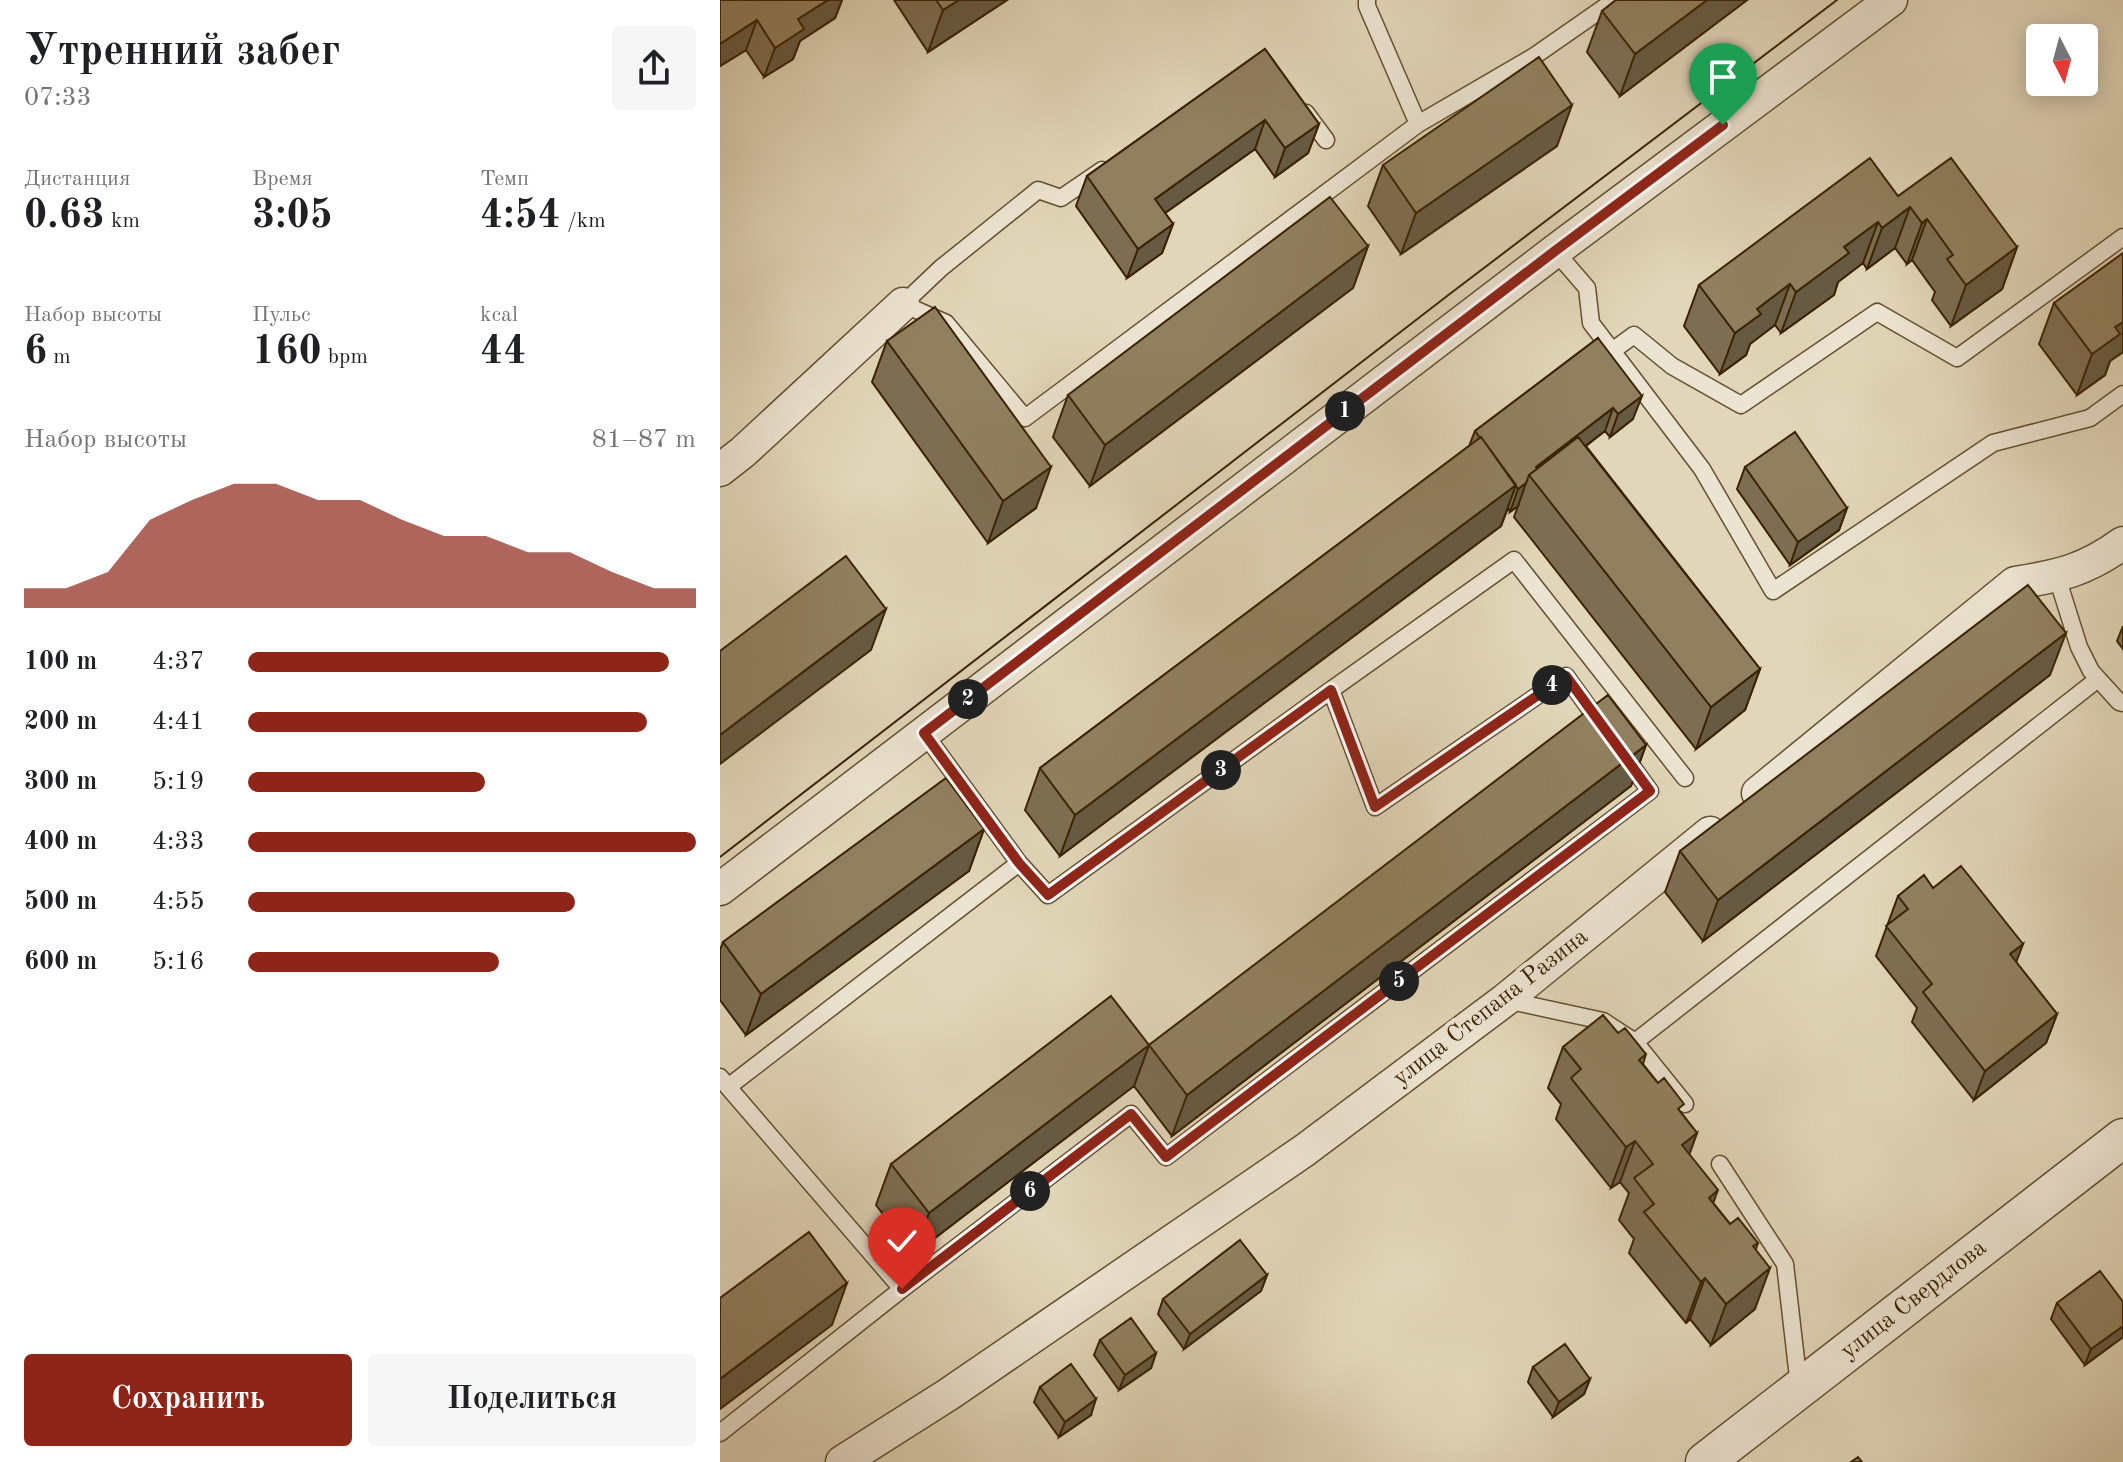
<!DOCTYPE html>
<html lang="ru">
<head>
<meta charset="utf-8">
<style>
  body { margin:0; font-family:"Old Standard TT",serif; background:#f6f6f6; color:#202124; height:100vh; display:flex; flex-direction:column; font-size:30px; white-space:nowrap }
  * { box-sizing:border-box; margin:0 }
  p { font-size:26px; color:#757577 }
  .icon { flex:none; width:44px; height:44px; fill:none; stroke:currentColor; stroke-width:2; stroke-linecap:round; stroke-linejoin:round }
  .map { position:relative; flex:1; overflow:hidden }
  .drawer { display:flex; flex-direction:column; background:#fff; width:720px }
  .drawer>* { flex:none }
  .needle { width:52px; rotate:174deg }
  .fabs { position:absolute; left:1306px; top:24px; display:grid; gap:16px }
  .fabs a { display:grid; place-items:center; width:72px; height:72px; border-radius:8px; background:#fff; box-shadow:0 4px 20px #0003; font-size:40px }
  .pin { position:absolute; display:grid; place-items:center; width:68px; height:68px; color:#fff; margin:-82px -34px; border-radius:50% 50% 50% 0; rotate:-45deg; box-shadow:0 0 8px #0007 }
  .pin .icon { rotate:45deg }
  .km { position:absolute; width:40px; height:40px; margin:-20px; border-radius:50%; background:#222; color:#fff; font-size:22px; line-height:40px; text-align:center }
  .round { display:grid; place-items:center; flex:none; width:84px; height:84px; border-radius:8px; background:#f6f6f6 }
  .head { display:flex; align-items:center; justify-content:space-between; height:136px; padding:0 24px }
  h1 { font-size:44px; font-weight:800; line-height:60px }
  .figures { display:grid; grid-template-columns:repeat(3,1fr); gap:12px; height:136px; padding:8px 24px }
  .figures div { display:grid; align-content:center }
  .figures b { font-size:40px; font-weight:800 }
  .figures small { font-size:22px; font-weight:400 }
  .figures p { font-size:22px }
  .chart { height:224px; padding:16px 24px }
  .chart p { display:flex; justify-content:space-between }
  .chart svg { width:100%; height:144px; margin-top:8px; fill:#8f2418; opacity:.7 }
  .button { display:flex; gap:16px; margin-top:auto; padding:16px 24px }
  .button a { flex:1; height:92px; border-radius:8px; background:#8f2418; color:#fff; font-size:32px; font-weight:800; line-height:92px; text-align:center }
  .button a+a { background:#f6f6f6; color:#202124 }
  ul { padding:0 24px; list-style:none; font-size:26px }
  li { display:grid; grid-template-columns:128px 96px 1fr; align-items:center; height:60px }
  li i { height:20px; border-radius:10px; background:#8f2418 }
  main { display:flex; flex:1; min-height:0 }
  .map>svg:first-child { display:block }
  .lines { fill:none; stroke-linecap:round; stroke-linejoin:round }
  .service-casing { stroke:#644f2e; stroke-width:19 }
  .minor-casing { stroke:#644f2e; stroke-width:35 }
  .tertiary-casing { stroke:#644f2e; stroke-width:41 }
  .service { stroke:#ece4d2; stroke-width:16 }
  .minor { stroke:#ece4d2; stroke-width:32 }
  .tertiary { stroke:#ece4d2; stroke-width:38 }
  .tram { stroke:#3a2200; stroke-width:2 }
  .wall { fill:#7d6e53; stroke:#3a2200; stroke-width:2 }
  .shaded-wall { fill:#665a43; stroke:#3a2200; stroke-width:2 }
  .building { fill:#918060; stroke:#3a2200; stroke-width:2 }
  .route-casing { stroke:#fff; stroke-width:16 }
  .route { stroke:#8f2418; stroke-width:10 }
  .labels { text-anchor:middle; dominant-baseline:central; stroke-width:8; stroke-linejoin:round; paint-order:stroke }
  .street-label { font-size:24px; fill:#3a2200; stroke:#ece4d2 }
</style>
</head>
<body>
<main>
<section class="drawer">
<div class="head"><div><h1>Утренний забег</h1><p>07:33</p></div><a class="round"><svg class="icon" aria-label="share" viewBox="0 0 24 24"><path d="M12 15V3M7 8l5-5 5 5M5 13v7h14v-7"/></svg></a></div>
<div class="figures">
<div><p>Дистанция</p><b>0.63<small> km</small></b></div>
<div><p>Время</p><b>3:05</b></div>
<div><p>Темп</p><b>4:54<small> /km</small></b></div>
</div>
<div class="figures">
<div><p>Набор высоты</p><b>6<small> m</small></b></div>
<div><p>Пульс</p><b>160<small> bpm</small></b></div>
<div><p>kcal</p><b>44</b></div>
</div>
<div class="chart"><p><span>Набор высоты</span>81–87 m</p>
<svg viewBox="0 0 160 44" preserveAspectRatio="none"><path d="M0 44V38L10 38L20 33L30 17L40 11L50 6L60 6L70 11L80 11L90 17L100 22L110 22L120 27L130 27L140 33L150 38L160 38V44z"/></svg>
</div>
<ul>
<li><b>100 m</b>4:37<i style="width:94%"></i></li>
<li><b>200 m</b>4:41<i style="width:89%"></i></li>
<li><b>300 m</b>5:19<i style="width:53%"></i></li>
<li><b>400 m</b>4:33<i style="width:100%"></i></li>
<li><b>500 m</b>4:55<i style="width:73%"></i></li>
<li><b>600 m</b>5:16<i style="width:56%"></i></li>
</ul>
<div class="button"><a>Сохранить</a><a>Поделиться</a></div>
</section>
<div class="map">
<svg width="1403" height="1462" viewBox="0 0 1403 1462">
  <rect width="100%" height="100%" fill="#e1d6b9"/>
  <filter id="stains"><feTurbulence type="fractalNoise" baseFrequency=".0025" numOctaves="4"/><feColorMatrix values="0 0 0 0 .2 0 0 0 0 .09 0 0 0 0 .02 0 0 0 .5 -.17"/></filter>
  <radialGradient id="worn" r=".72"><stop offset=".6" stop-color="#630" stop-opacity="0"/><stop offset="1" stop-color="#630" stop-opacity=".3"/></radialGradient>
  <g class="lines">
    <defs>
      <path id="service" d="M 586,113 L 606,140
        M 698,124 L 813,57 L 895,0
        M 382,170 L 341,198 L 318,190 L 221,268 L 183,304 L 226,323 L 305,418 L 698,124 L 647,6 L 647,0
        M 835,251 L 867,288 L 871,323 L 982,469 L 1053,591 L 1273,443 L 1370,418 L 1403,394
        M 892,351 L 914,335 L 952,366 L 1021,405 L 1157,312 L 1237,358 L 1403,237
        M 1337,577 L 1359,647 L 1371,671 L 1399,702 L 1403,703
        M 611,690 L 794,560 L 965,778
        M 204,733 L 299,863 L 328,895 L 611,690 L 655,807 L 846,676 L 882,726
        M 786,1000 L 883,1021 L 915,1042 L 1378,679
        M 915,1042 L 965,1104
        M 0,1077 L 8,1087 L 299,863
        M 8,1087 L 182,1289 L 411,1114 L 446,1157 L 930,791 L 903,754
        M 1000,1164 L 1065,1264 L 1079,1386
        M 0,1433 L 182,1289"/>
      <path id="minor" d="M 0,470 L 23,452 L 183,304
        M 1038,793 L 1295,583 C 1340,576 1366,570 1403,543
        M 0,889 L 835,251 L 1171,0
        M 122,1462 L 229,1394 L 585,1150 L 785,1000 L 990,833"/>
      <path id="tertiary" d="M 985,1462 L 1403,1138"/>
    </defs>
    <!-- service casing -->
    <use href="#service" class="service-casing"/>
    <!-- minor casing -->
    <use href="#minor" class="minor-casing"/>
    <!-- tertiary casing -->
    <use href="#tertiary" class="tertiary-casing"/>
    <!-- service -->
    <use href="#service" class="service"/>
    <!-- minor -->
    <use href="#minor" class="minor"/>
    <!-- tertiary -->
    <use href="#tertiary" class="tertiary"/>
    <!-- tram -->
    <path class="tram" d="M 0,857 L 731,293 L 1117,0"/>
  </g>
  <!-- wall -->
  <path class="wall" d="M 0,0 L 122,0 L 115,18 L 80,41 L 73,59 L 44,77 L 26,50 L 0,66 Z
    M 174,0 L 287,0 L 208,52 Z
    M 896,0 L 1027,0 L 900,96 L 867,52 L 882,11 Z
    M 545,49 L 599,124 L 588,153 L 555,177 L 535,149 L 445,213 L 453,224 L 442,253 L 407,278 L 356,206 L 367,176 Z
    M 837,146 L 681,254 L 648,206 L 663,165 Z
    M 1178,196 L 1297,247 L 1282,289 L 1231,326 L 1212,300 L 1215,292 L 1192,260 L 1187,264 L 1175,248 L 1147,269 L 1143,263 L 1118,282 L 1114,295 L 1061,333 L 1055,325 L 1030,344 L 1026,355 L 1000,374 L 964,326 L 979,285 Z
    M 648,246 L 633,288 L 370,486 L 333,437 L 348,395 Z
    M 1334,303 L 1403,352 L 1390,361 L 1385,375 L 1357,395 L 1319,344 Z
    M 878,338 L 913,419 L 890,437 L 885,431 L 866,446 L 1040,669 L 1025,710 L 976,749 L 794,517 L 798,506 L 790,512 L 788,508 L 781,526 L 340,856 L 305,810 L 320,768 L 749,446 L 755,431 Z
    M 167,341 L 316,508 L 268,543 L 152,382 Z
    M 1025,467 L 1127,508 L 1119,530 L 1070,565 L 1017,489 Z
    M 1403,626 L 1403,649 L 1397,641 Z
    M 1330,675 L 983,941 L 945,892 L 960,851 Z
    M 926,745 L 911,786 L 452,1136 L 414,1086 L 429,1045 Z
    M 264,829 L 249,871 L 26,1035 L 0,1000 L 0,950 L 3,942 Z
    M 1213,888 L 1303,944 L 1296,962 L 1337,1014 L 1326,1043 L 1254,1100 L 1192,1022 L 1197,1008 L 1156,956 L 1178,896 Z
    M 898,1033 L 926,1054 L 923,1064 L 977,1133 L 969,1155 L 993,1203 L 1010,1224 L 1038,1243 L 1036,1249 L 1035,1309 L 991,1345 L 970,1319 L 966,1323 L 909,1253 L 914,1239 L 899,1220 L 909,1193 L 900,1182 L 891,1188 L 836,1119 L 841,1104 L 828,1088 L 843,1047 Z
    M 429,1045 L 414,1086 L 194,1254 L 156,1205 L 171,1164 Z
    M 547,1275 L 541,1291 L 464,1349 L 438,1314 L 443,1299 Z
    M 1403,1302 L 1403,1337 L 1365,1365 L 1331,1319 L 1337,1303 Z
    M 380,1340 L 436,1353 L 431,1368 L 399,1390 L 374,1355 Z
    M 813,1367 L 870,1379 L 864,1394 L 833,1417 L 808,1382 Z
    M 320,1387 L 371,1415 L 339,1437 L 314,1402 Z"/>
  <!-- shaded-wall -->
  <path class="shaded-wall" d="M 108,0 L 122,0 L 115,18 L 80,41 L 73,59 L 44,77 L 55,48 L 78,19 Z
    M 239,0 L 287,0 L 208,52 L 223,10 Z
    M 987,0 L 1027,0 L 900,96 L 915,54 Z
    M 37,20 L 26,50 L 0,66 L 0,44 Z
    M 852,105 L 837,146 L 681,254 L 696,213 Z
    M 545,120 L 535,149 L 424,228 L 435,199 Z
    M 599,124 L 588,153 L 555,177 L 565,148 Z
    M 1190,207 L 1175,248 L 1147,269 L 1162,228 Z
    M 1207,219 L 1192,260 L 1187,264 L 1202,223 Z
    M 1158,222 L 1143,263 L 1118,282 L 1114,295 L 1061,333 L 1076,292 L 1124,247 Z
    M 453,224 L 442,253 L 407,278 L 418,249 Z
    M 648,246 L 633,288 L 370,486 L 385,445 Z
    M 1297,247 L 1282,289 L 1231,326 L 1246,285 Z
    M 1070,284 L 1055,325 L 1030,344 L 1026,355 L 1000,374 L 1015,333 L 1037,309 Z
    M 1403,322 L 1403,352 L 1390,361 L 1385,375 L 1357,395 L 1372,354 L 1395,327 Z
    M 922,396 L 913,419 L 890,437 L 898,414 Z
    M 893,408 L 885,431 L 816,483 L 816,467 Z
    M 331,467 L 316,508 L 268,543 L 283,501 Z
    M 806,483 L 798,506 L 790,512 L 798,489 Z
    M 796,485 L 781,526 L 340,856 L 355,815 Z
    M 1127,508 L 1119,530 L 1070,565 L 1078,542 Z
    M 166,609 L 151,650 L 0,764 L 0,735 Z
    M 1346,633 L 1330,675 L 983,941 L 998,900 Z
    M 1040,669 L 1025,710 L 976,749 L 991,707 Z
    M 926,745 L 911,786 L 452,1136 L 467,1095 Z
    M 264,829 L 249,871 L 26,1035 L 41,994 Z
    M 1303,944 L 1292,973 L 1290,954 Z
    M 1337,1014 L 1326,1043 L 1254,1100 L 1265,1071 Z
    M 429,1045 L 414,1086 L 194,1254 L 209,1213 Z
    M 977,1133 L 962,1174 L 962,1145 Z
    M 915,1141 L 900,1182 L 891,1188 L 906,1147 Z
    M 998,1190 L 983,1231 L 989,1198 Z
    M 1050,1268 L 1035,1309 L 991,1345 L 1006,1304 Z
    M 547,1275 L 541,1291 L 464,1349 L 470,1334 Z
    M 985,1278 L 970,1319 L 966,1323 L 981,1282 Z
    M 127,1283 L 112,1325 L 0,1409 L 0,1379 Z
    M 1403,1326 L 1403,1337 L 1365,1365 L 1371,1349 Z
    M 436,1353 L 431,1368 L 399,1390 L 405,1375 Z
    M 870,1379 L 864,1394 L 833,1417 L 839,1402 Z
    M 376,1399 L 371,1415 L 339,1437 L 345,1422 Z"/>
  <!-- building -->
  <path class="building" d="M 0,0 L 108,0 L 78,19 L 84,29 L 55,48 L 37,20 L 0,44 Z
    M 216,0 L 239,0 L 223,10 Z
    M 896,0 L 987,0 L 915,54 L 882,11 Z
    M 545,49 L 599,124 L 565,148 L 545,120 L 435,199 L 453,224 L 418,249 L 367,176 Z
    M 819,57 L 852,105 L 696,213 L 663,165 Z
    M 1150,158 L 1178,196 L 1231,158 L 1297,247 L 1246,285 L 1227,259 L 1233,255 L 1207,219 L 1202,223 L 1190,207 L 1162,228 L 1158,222 L 1124,247 L 1129,253 L 1076,292 L 1070,284 L 1037,309 L 1041,314 L 1015,333 L 979,285 Z
    M 610,197 L 648,246 L 385,445 L 348,395 Z
    M 1403,253 L 1403,322 L 1395,327 L 1400,334 L 1372,354 L 1334,303 Z
    M 215,307 L 331,467 L 283,501 L 167,341 Z
    M 878,338 L 922,396 L 898,414 L 893,408 L 816,467 L 817,469 L 809,475 L 806,483 L 798,489 L 761,437 L 760,438 L 755,431 Z
    M 1075,432 L 1127,508 L 1078,542 L 1025,467 Z
    M 761,437 L 796,485 L 355,815 L 320,768 Z
    M 858,437 L 1040,669 L 991,707 L 809,475 Z
    M 126,556 L 166,609 L 0,735 L 0,651 Z
    M 1308,585 L 1346,633 L 998,900 L 960,851 Z
    M 888,695 L 926,745 L 467,1095 L 429,1045 Z
    M 226,778 L 264,829 L 41,994 L 3,942 Z
    M 1241,866 L 1303,944 L 1290,954 L 1337,1014 L 1265,1071 L 1203,992 L 1212,984 L 1166,926 L 1188,909 L 1178,896 L 1204,875 L 1213,888 Z
    M 391,996 L 429,1045 L 209,1213 L 171,1164 Z
    M 883,1015 L 898,1033 L 905,1028 L 926,1054 L 919,1060 L 938,1083 L 944,1078 L 964,1104 L 958,1109 L 977,1133 L 962,1145 L 998,1190 L 989,1198 L 1010,1224 L 1018,1218 L 1038,1243 L 1033,1246 L 1050,1268 L 1006,1304 L 985,1278 L 981,1282 L 924,1212 L 934,1204 L 914,1178 L 933,1164 L 915,1141 L 906,1147 L 851,1078 L 861,1069 L 843,1047 Z
    M 89,1232 L 127,1283 L 0,1379 L 0,1298 Z
    M 520,1240 L 547,1275 L 470,1334 L 443,1299 Z
    M 1380,1271 L 1403,1302 L 1403,1326 L 1371,1349 L 1337,1303 Z
    M 411,1318 L 436,1353 L 405,1375 L 380,1340 Z
    M 845,1344 L 870,1379 L 839,1402 L 813,1367 Z
    M 351,1364 L 376,1399 L 345,1422 L 320,1387 Z
    M 1138,1457 L 1142,1462 L 1131,1462 Z"/>
  <g class="lines">
    <defs>
      <path id="route" d="M 182,1289 L 411,1114 L 446,1157 L 930,791 L 846,676 L 655,807 L 611,690 L 328,895 L 299,863 L 204,733 L 835,251 L 1003,125"/>
    </defs>
    <!-- route casing -->
    <use href="#route" class="route-casing"/>
    <!-- route -->
    <use href="#route" class="route"/>
  </g>
  <g class="labels">
    <!-- street labels -->
    <g class="street-label">
      <text transform="translate(771 1008) rotate(-38)">улица Степана Разина</text>
      <text transform="translate(1194 1300) rotate(-38)">улица Свердлова</text>
    </g>
  </g>
  <rect width="100%" height="100%" filter="url(#stains)"/>
  <rect width="100%" height="100%" fill="url(#worn)"/>
</svg>
<div class="fabs">
<a><svg class="needle" viewBox="-14 -14 28 28"><path d="M0-13l5 13h-10z" fill="#e53935"/><path d="M0 13l5-13h-10z" fill="#757577"/></svg></a>
</div>
<div class="pin" style="left:1003px;top:125px;background:#1e9e55"><svg class="icon" aria-label="arrive" viewBox="0 0 24 24"><path d="M6 21V4h12l-3 4 3 4H6"/></svg></div>
<div class="pin" style="left:182px;top:1289px;background:#d93025"><svg class="icon" aria-label="check" viewBox="0 0 24 24"><path d="M5 12l5 5 9-10"/></svg></div>
<b class="km" style="left:625px;top:411px">1</b>
<b class="km" style="left:248px;top:699px">2</b>
<b class="km" style="left:501px;top:770px">3</b>
<b class="km" style="left:832px;top:685px">4</b>
<b class="km" style="left:679px;top:981px">5</b>
<b class="km" style="left:310px;top:1191px">6</b>
</div>
</main>
</body>
</html>
